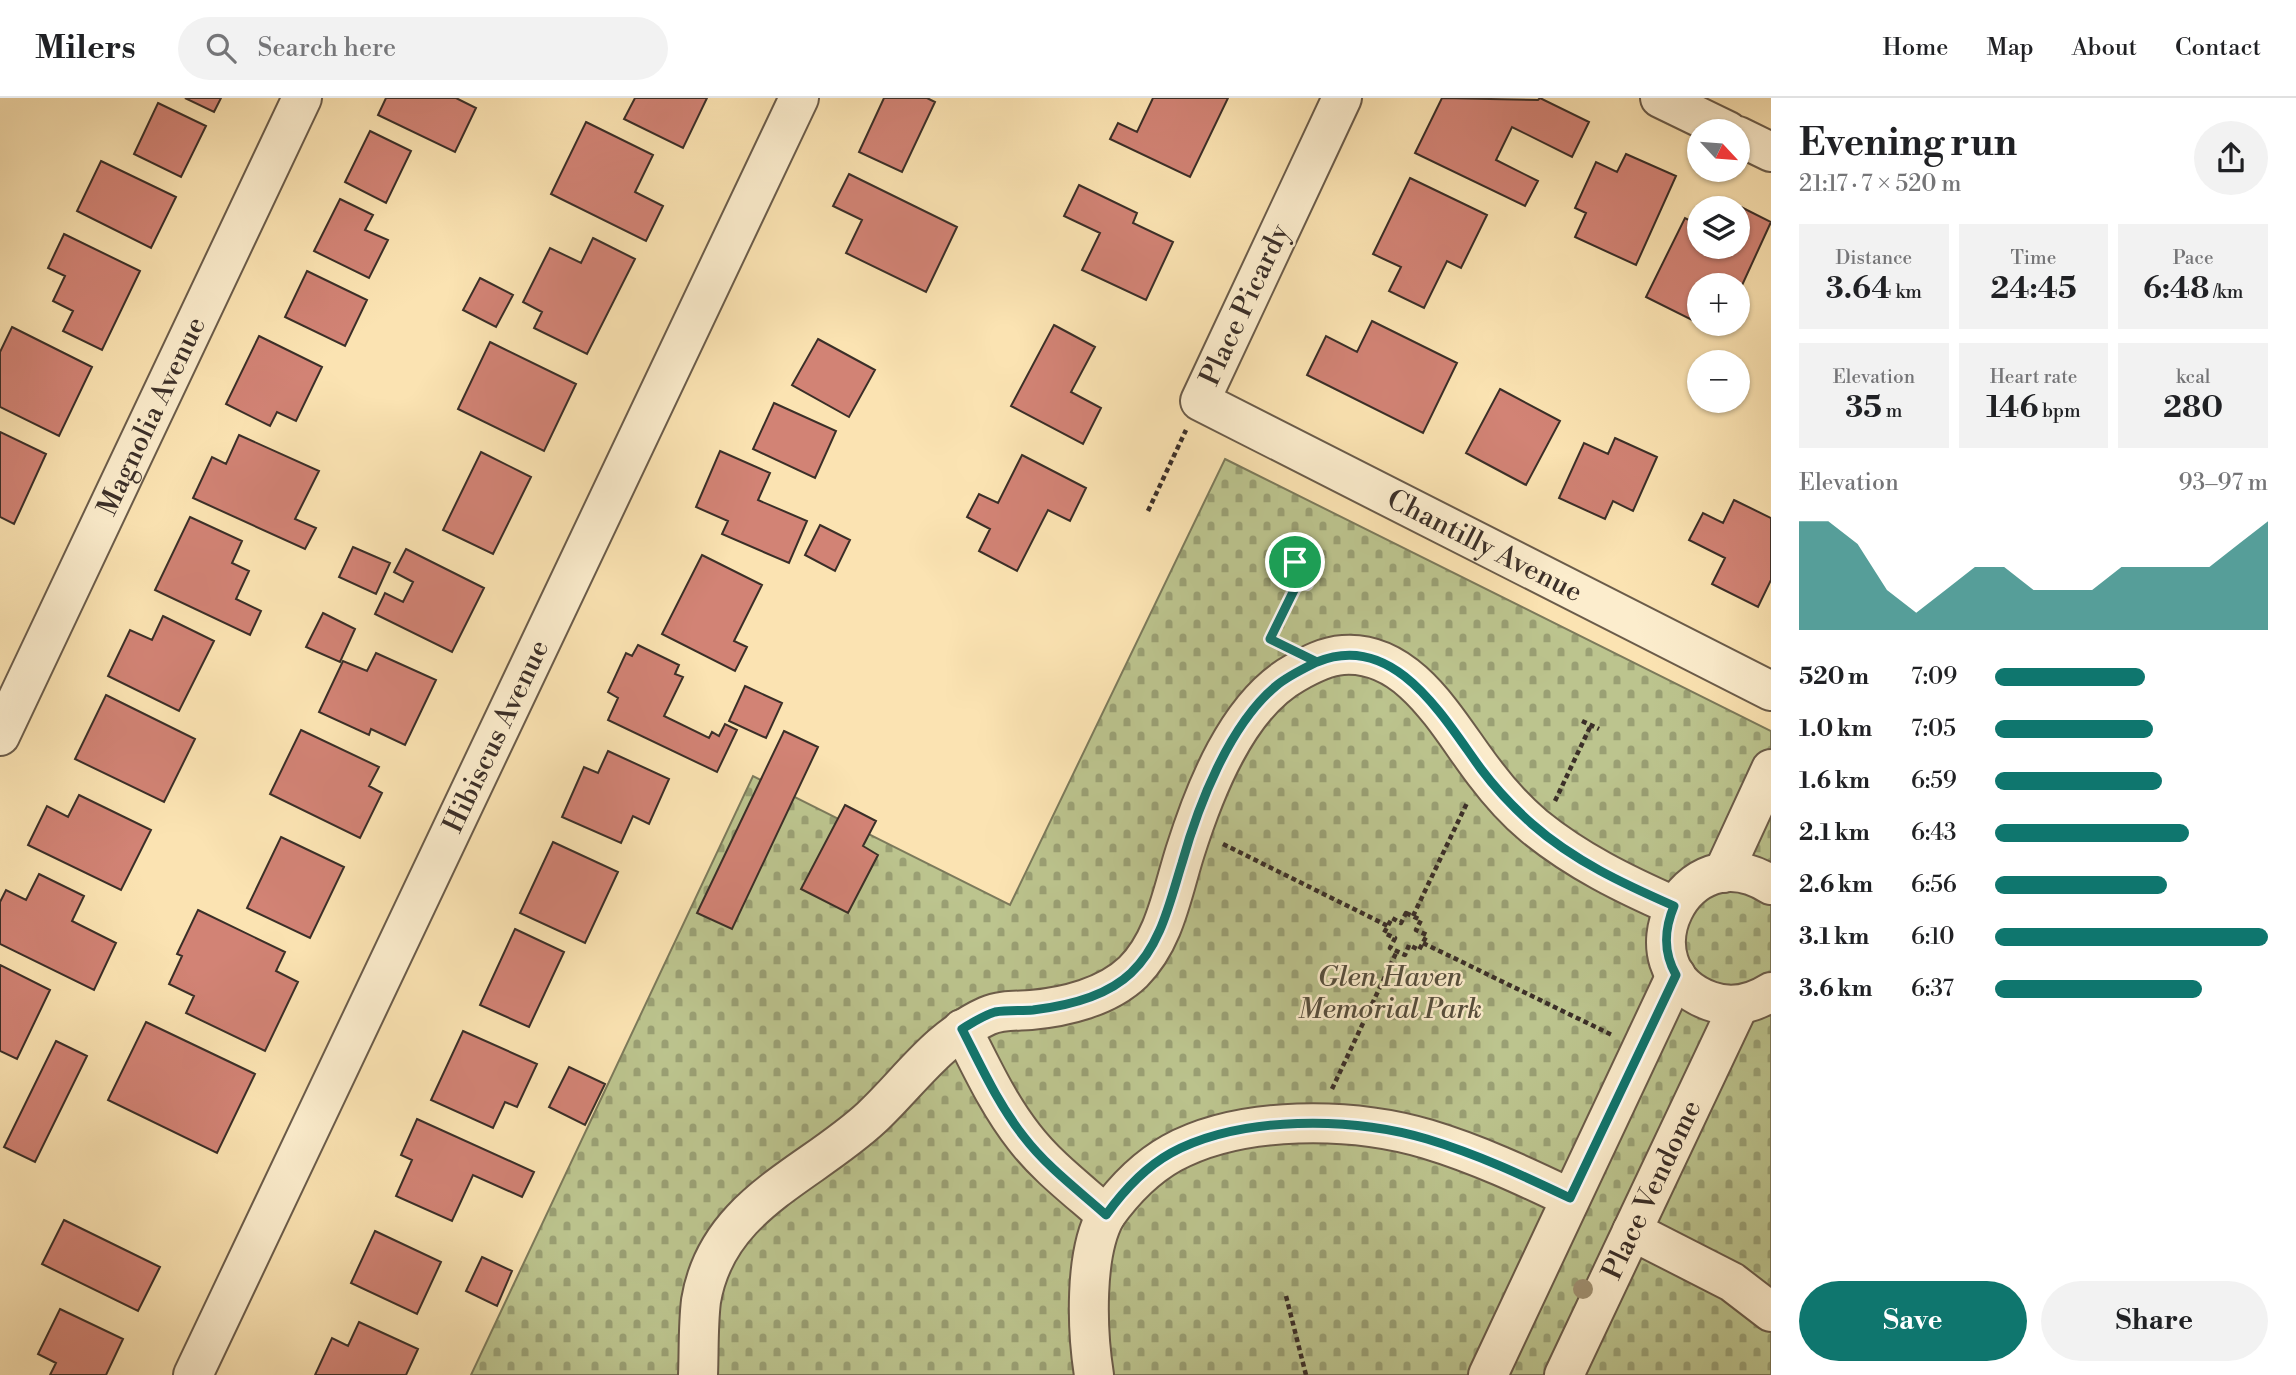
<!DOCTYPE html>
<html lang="en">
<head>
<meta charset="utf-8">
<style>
  body { margin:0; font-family:"Libre Bodoni",serif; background:#f2f2f2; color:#202124; height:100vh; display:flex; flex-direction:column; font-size:26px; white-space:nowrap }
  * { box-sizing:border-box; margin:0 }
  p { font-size:23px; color:#757577 }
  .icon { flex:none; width:38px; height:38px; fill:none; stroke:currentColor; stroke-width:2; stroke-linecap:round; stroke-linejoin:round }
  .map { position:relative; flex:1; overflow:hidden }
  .drawer { display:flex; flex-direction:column; background:#fff; width:525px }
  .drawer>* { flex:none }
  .needle { width:46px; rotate:116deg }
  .buttons { position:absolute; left:1687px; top:21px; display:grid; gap:14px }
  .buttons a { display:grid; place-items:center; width:63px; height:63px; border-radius:50%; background:#fff; box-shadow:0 2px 5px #0004; font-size:35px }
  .pin { position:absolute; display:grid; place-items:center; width:60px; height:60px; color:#fff; margin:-30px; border:4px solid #fff; border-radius:50%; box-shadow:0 2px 7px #0007 }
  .round { display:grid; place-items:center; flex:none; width:74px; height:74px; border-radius:37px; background:#f2f2f2 }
  .headline { display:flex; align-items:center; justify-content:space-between; height:119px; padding:0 28px }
  h1 { font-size:38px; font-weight:700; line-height:52px }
  .figures { display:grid; grid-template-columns:repeat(3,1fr); gap:10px; height:119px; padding:7px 28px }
  .figures div { display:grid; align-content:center; border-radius:0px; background:#f2f2f2; text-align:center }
  .figures b { font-size:30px; font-weight:700 }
  .figures small { font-size:19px; font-weight:400 }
  .figures p { font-size:19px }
  .chart { height:196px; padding:14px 28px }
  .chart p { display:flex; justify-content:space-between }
  .chart svg { width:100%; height:126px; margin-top:7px; fill:#0f766e; opacity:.7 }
  .cta { display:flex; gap:14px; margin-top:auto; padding:14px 28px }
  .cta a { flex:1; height:80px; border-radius:42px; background:#0f766e; color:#fff; font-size:28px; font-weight:700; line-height:80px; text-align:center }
  .cta a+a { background:#f2f2f2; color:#202124 }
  ul { padding:0 28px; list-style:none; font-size:23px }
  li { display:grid; grid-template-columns:112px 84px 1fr; align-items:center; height:52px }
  li i { height:18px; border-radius:9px; background:#0f766e }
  header { display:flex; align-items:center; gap:42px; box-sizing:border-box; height:98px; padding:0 35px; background:#fff; border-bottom:2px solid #e0e0e0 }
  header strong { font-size:33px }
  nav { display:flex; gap:38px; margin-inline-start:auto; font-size:24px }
  .search { width:490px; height:63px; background:#f2f2f2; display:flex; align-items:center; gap:18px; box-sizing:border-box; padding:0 24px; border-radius:38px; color:#757577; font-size:26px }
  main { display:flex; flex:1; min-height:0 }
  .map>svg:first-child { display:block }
  .cemetery { fill:url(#cemetery-stones); stroke:#7c7a5b; stroke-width:2 }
  .building { fill:#d28375; stroke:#3b2f28; stroke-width:2 }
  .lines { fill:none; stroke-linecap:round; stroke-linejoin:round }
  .minor-casing { stroke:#6b5c4a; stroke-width:42 }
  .path { stroke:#3b2f28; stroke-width:4.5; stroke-dasharray:5 3.5; stroke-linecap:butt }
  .minor { stroke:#fcedcd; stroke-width:38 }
  .tree { fill:#a09071 }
  .route-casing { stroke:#fff; stroke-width:14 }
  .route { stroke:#0f766e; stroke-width:9 }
  .labels { text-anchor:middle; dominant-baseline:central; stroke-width:5; stroke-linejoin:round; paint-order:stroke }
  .street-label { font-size:28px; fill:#3b2f28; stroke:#fcedcd }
  .park-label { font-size:28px; font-style:italic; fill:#554d3c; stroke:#fcedcd }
</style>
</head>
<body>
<header>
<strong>Milers</strong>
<div class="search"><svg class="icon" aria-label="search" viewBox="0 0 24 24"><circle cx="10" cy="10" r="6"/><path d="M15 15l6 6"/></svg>Search here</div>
<nav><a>Home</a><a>Map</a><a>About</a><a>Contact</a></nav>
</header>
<main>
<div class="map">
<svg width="1771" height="1277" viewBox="0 0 1771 1277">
  <defs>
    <pattern id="cemetery-stones" width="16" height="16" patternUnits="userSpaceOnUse" patternTransform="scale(1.75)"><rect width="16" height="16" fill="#bcc48e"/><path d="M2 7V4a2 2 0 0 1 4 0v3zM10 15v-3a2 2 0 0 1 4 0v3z" fill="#9aa074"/></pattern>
  </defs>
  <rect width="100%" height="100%" fill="#fbe3b2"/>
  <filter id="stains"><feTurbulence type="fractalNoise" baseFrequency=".00286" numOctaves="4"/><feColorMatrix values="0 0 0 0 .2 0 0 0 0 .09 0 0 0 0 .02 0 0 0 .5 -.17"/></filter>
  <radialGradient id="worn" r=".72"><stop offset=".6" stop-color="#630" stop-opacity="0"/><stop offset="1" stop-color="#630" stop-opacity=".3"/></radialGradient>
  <!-- cemetery -->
  <path class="cemetery" d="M 1225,361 L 1771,633 L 1771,1277 L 471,1277 L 753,678 L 1010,807 Z"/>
  <!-- building -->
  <path class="building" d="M 185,0 L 221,0 L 214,14 Z
    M 386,0 L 456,0 L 476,10 L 455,54 L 378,17 Z
    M 635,0 L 707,0 L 683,50 L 624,21 Z
    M 884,0 L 927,0 L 935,4 L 902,74 L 859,54 Z
    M 1153,0 L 1228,0 L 1190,79 L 1110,41 L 1118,25 L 1137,34 Z
    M 1442,0 L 1538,2 L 1540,0 L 1589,24 L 1572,59 L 1512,29 L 1496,62 L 1538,83 L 1525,108 L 1415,55 Z
    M 158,5 L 206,28 L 181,79 L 134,56 Z
    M 586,24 L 653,57 L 635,94 L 663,108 L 646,143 L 551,96 Z
    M 370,33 L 411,53 L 386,105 L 345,84 Z
    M 1626,56 L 1676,78 L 1636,167 L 1575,139 L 1586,115 L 1575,110 L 1596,64 L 1617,74 Z
    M 101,63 L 176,99 L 151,150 L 77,113 Z
    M 849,76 L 957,129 L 926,194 L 846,155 L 862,122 L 833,108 Z
    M 1410,80 L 1487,117 L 1461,170 L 1447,163 L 1424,210 L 1389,193 L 1401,169 L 1373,156 Z
    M 1079,87 L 1137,115 L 1133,125 L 1173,144 L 1146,202 L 1082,172 L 1100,135 L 1064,118 Z
    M 340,101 L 373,117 L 365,132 L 388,142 L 369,180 L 314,153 Z
    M 1737,107 L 1771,124 L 1738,196 L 1738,187 L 1699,187 L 1698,225 L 1646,199 L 1685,120 L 1699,127 L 1699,149 L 1738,149 Z
    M 64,136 L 140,173 L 102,252 L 63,233 L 73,213 L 53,203 L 65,178 L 48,170 Z
    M 593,140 L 635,161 L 587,256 L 534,230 L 542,214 L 523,204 L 550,150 L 581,165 Z
    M 307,173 L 367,202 L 345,248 L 285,219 Z
    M 480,180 L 513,197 L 496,229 L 463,212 Z
    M 1372,223 L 1457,265 L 1423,335 L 1307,277 L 1326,238 L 1357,254 Z
    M 1054,227 L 1095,249 L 1071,294 L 1101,310 L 1083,346 L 1011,308 Z
    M 12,229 L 92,269 L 59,338 L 0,309 L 0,254 Z
    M 259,238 L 322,269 L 296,323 L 277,314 L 270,328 L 226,306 Z
    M 818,241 L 875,272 L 849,319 L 792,287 Z
    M 490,244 L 576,286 L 544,353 L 458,311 Z
    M 1500,291 L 1560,323 L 1526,387 L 1466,355 Z
    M 774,305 L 836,333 L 815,380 L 753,351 Z
    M 0,334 L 46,356 L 14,426 L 0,419 Z
    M 239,337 L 319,373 L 295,421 L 316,430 L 305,451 L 193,400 L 212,359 L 226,366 Z
    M 1615,340 L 1657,359 L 1633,413 L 1613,403 L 1605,421 L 1559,400 L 1584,345 L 1608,356 Z
    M 720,353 L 770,375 L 758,402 L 807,423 L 789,465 L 722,436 L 728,423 L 696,409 Z
    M 481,354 L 531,379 L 493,456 L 443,432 Z
    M 1022,357 L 1086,390 L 1070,423 L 1048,412 L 1017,473 L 979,453 L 990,431 L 967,419 L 979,396 L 998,405 Z
    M 1734,402 L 1771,420 L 1771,482 L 1758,509 L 1712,486 L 1725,460 L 1689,442 L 1703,415 L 1723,425 Z
    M 190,419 L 242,443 L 232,465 L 249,473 L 236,501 L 261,513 L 250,537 L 155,492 Z
    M 820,427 L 850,442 L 835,473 L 805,457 Z
    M 353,449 L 390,465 L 376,496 L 339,479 Z
    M 406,451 L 484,490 L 452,554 L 375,516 L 385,495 L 403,504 L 413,484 L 394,474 Z
    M 702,457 L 762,487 L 734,543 L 747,549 L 735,573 L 662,536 Z
    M 323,515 L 355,531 L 340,564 L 306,549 Z
    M 163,518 L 214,543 L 179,613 L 108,578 L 130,532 L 152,542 Z
    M 638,547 L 679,567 L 675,576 L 683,579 L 664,618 L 709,640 L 712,634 L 719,638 L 725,626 L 737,632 L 717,674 L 608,622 L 618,600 L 608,594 L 626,555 L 632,558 Z
    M 376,555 L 436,582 L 405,647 L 371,631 L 369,637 L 319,614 L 343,563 L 367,573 Z
    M 745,588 L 782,605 L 766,640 L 729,623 Z
    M 106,597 L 195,641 L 164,704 L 75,661 Z
    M 301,632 L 379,669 L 369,688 L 382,695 L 360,740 L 270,696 Z
    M 784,633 L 818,649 L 732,831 L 697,815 Z
    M 608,653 L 669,681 L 649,726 L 633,718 L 621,745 L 562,719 L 584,669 L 598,675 Z
    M 79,697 L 151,732 L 121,792 L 28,747 L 47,708 L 68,719 Z
    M 845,707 L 876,723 L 863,748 L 878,757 L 848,815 L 801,791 Z
    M 281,739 L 344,769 L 310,840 L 247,810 Z
    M 553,744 L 618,774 L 585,845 L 520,815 Z
    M 39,776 L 84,798 L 72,823 L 116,845 L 94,892 L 0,846 L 0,804 L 6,792 L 26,802 Z
    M 198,812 L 285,854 L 276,873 L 298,884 L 265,953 L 186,915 L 194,898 L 169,886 L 182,858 L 177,856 Z
    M 515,831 L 564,854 L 529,929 L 480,907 Z
    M 0,867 L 50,892 L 17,961 L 0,953 Z
    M 146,924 L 255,976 L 217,1055 L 108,1002 Z
    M 463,933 L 537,966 L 517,1009 L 505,1004 L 493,1030 L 431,1002 Z
    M 56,943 L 87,958 L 35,1064 L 4,1049 Z
    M 569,969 L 605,986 L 585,1027 L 549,1009 Z
    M 417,1021 L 534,1074 L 522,1099 L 473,1077 L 452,1123 L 396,1098 L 412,1062 L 401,1057 Z
    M 64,1122 L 160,1169 L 138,1213 L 42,1166 Z
    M 375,1133 L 441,1164 L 417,1216 L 351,1185 Z
    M 482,1159 L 512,1173 L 497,1208 L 466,1193 Z
    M 60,1211 L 123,1241 L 106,1277 L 50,1277 L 56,1265 L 38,1256 Z
    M 359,1224 L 418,1251 L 406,1277 L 315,1277 L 332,1240 L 348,1248 Z"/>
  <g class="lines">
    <defs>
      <g id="minor">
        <path id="s1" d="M 1342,0 L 1200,303 L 1771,593"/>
        <path d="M 1660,0 L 1728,33"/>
        <path d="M 1738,38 L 1771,54"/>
        <path id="s2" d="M 0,638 L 302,0"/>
        <path d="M 1723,775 L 1771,671"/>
        <path d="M 1771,787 C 1684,731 1619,871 1710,903 C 1732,911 1752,906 1771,894"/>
        <path d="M 962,931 C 981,968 998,1006 1024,1039 C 1047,1069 1078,1092 1106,1117 C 1084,1156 1087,1233 1094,1277"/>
        <path d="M 1106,1117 C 1124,1092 1145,1070 1172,1055 C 1242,1017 1352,1019 1427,1041 C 1477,1056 1524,1078 1570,1100"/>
        <path d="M 1632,1133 L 1732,1184 L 1771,1214"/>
        <path id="s3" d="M 193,1277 L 799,0"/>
        <path d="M 698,1277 C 699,1253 698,1228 701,1203 C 717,1106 809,1078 872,1019 C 910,983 938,940 987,918 C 1001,912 1016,913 1031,912 C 1065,909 1107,899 1133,874 C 1165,842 1172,795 1185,754 C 1204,694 1237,607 1295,575 C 1309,567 1326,558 1343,557 C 1411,552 1449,629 1484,674 C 1499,694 1515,712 1534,728 C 1577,763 1624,786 1674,808"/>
        <path d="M 1488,1277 L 1676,877"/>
        <path id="s4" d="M 1564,1277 L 1739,907"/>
      </g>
    </defs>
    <!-- minor casing -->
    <use href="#minor" class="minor-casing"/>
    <!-- path -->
    <path class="path" d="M 1148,413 L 1186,332
      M 1295,464 L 1313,473 L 1307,486 L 1289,477 Z
      M 1280,545 L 1270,541 L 1299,482
      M 1582,623 L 1599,631
      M 1555,703 L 1591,627
      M 1223,746 L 1388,828
      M 1406,815 L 1421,822 L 1416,832 L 1427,837 L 1419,852 L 1409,847 L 1405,857 L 1390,850 L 1395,840 L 1384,835 L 1392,820 L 1401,825 Z
      M 1413,818 L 1467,705
      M 1423,845 L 1612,937
      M 1332,991 L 1397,853
      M 1286,1198 L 1306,1277"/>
    <!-- minor -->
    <use href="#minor" class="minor"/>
  </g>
  <!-- trees -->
  <circle class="tree" cx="1583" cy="1191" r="10"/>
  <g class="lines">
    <defs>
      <path id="route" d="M 1295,464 L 1289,477 L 1299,482 L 1270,541 L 1317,564 C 1303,571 1288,578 1276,588 C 1229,627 1198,708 1182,765 C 1170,803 1161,847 1131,875 C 1106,899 1066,908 1033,912 C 1021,913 1007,912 995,914 C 984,917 972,925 962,931 C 981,968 998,1006 1024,1039 C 1047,1069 1078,1092 1106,1117 C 1124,1092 1144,1070 1171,1055 C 1242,1017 1352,1019 1427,1041 C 1477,1056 1524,1078 1570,1100 L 1676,877 C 1663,854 1664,832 1674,808 C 1624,786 1574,763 1532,726 C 1513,709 1496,691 1481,671 C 1443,619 1394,532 1317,564 L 1270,541 L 1299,482 L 1307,486 L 1313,473 L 1295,464"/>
    </defs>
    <!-- route casing -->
    <use href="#route" class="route-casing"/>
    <!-- route -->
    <use href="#route" class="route"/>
  </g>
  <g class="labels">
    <!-- street labels -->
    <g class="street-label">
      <text transform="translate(1245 207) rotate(-65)">Place Picardy</text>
      <text stroke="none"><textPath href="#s2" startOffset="354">Magnolia Avenue</textPath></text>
      <text stroke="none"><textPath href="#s1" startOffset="654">Chantilly Avenue</textPath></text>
      <text stroke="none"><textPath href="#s3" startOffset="707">Hibiscus Avenue</textPath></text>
      <text stroke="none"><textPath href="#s4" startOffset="205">Place Vendome</textPath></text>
    </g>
    <!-- park labels -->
    <g class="park-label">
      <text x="1390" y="879">Glen Haven<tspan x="1390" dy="32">Memorial Park</tspan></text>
    </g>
  </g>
  <rect width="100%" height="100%" filter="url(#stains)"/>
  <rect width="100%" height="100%" fill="url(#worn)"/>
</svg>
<div class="buttons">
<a><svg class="needle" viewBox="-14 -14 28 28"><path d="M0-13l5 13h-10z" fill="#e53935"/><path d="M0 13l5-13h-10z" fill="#757577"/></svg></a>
<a><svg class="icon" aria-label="layers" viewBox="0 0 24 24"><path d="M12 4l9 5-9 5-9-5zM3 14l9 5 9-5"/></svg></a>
<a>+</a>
<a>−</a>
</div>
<div class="pin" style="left:1295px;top:464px;background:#1e9e55"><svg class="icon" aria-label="arrive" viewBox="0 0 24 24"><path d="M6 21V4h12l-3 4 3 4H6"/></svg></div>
</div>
<section class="drawer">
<div class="headline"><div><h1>Evening run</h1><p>21:17 · 7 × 520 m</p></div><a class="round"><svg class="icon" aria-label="share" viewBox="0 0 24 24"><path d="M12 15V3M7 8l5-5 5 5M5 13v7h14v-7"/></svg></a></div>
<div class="figures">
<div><p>Distance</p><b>3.64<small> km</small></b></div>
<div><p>Time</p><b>24:45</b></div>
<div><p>Pace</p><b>6:48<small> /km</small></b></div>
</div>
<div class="figures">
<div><p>Elevation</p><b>35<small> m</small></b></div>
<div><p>Heart rate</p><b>146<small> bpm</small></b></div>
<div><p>kcal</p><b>280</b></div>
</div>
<div class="chart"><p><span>Elevation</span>93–97 m</p>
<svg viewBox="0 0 160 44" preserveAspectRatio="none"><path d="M0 44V6L10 6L20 14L30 30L40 38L50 30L60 22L70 22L80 30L90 30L100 30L110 22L120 22L130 22L140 22L150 14L160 6V44z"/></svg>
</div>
<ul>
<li><b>520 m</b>7:09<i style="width:55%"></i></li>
<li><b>1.0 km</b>7:05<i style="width:58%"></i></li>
<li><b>1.6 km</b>6:59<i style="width:61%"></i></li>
<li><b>2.1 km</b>6:43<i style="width:71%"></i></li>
<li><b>2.6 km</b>6:56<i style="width:63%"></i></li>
<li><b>3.1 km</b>6:10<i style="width:100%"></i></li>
<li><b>3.6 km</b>6:37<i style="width:76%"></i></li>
</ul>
<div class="cta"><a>Save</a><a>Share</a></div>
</section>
</main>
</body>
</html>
